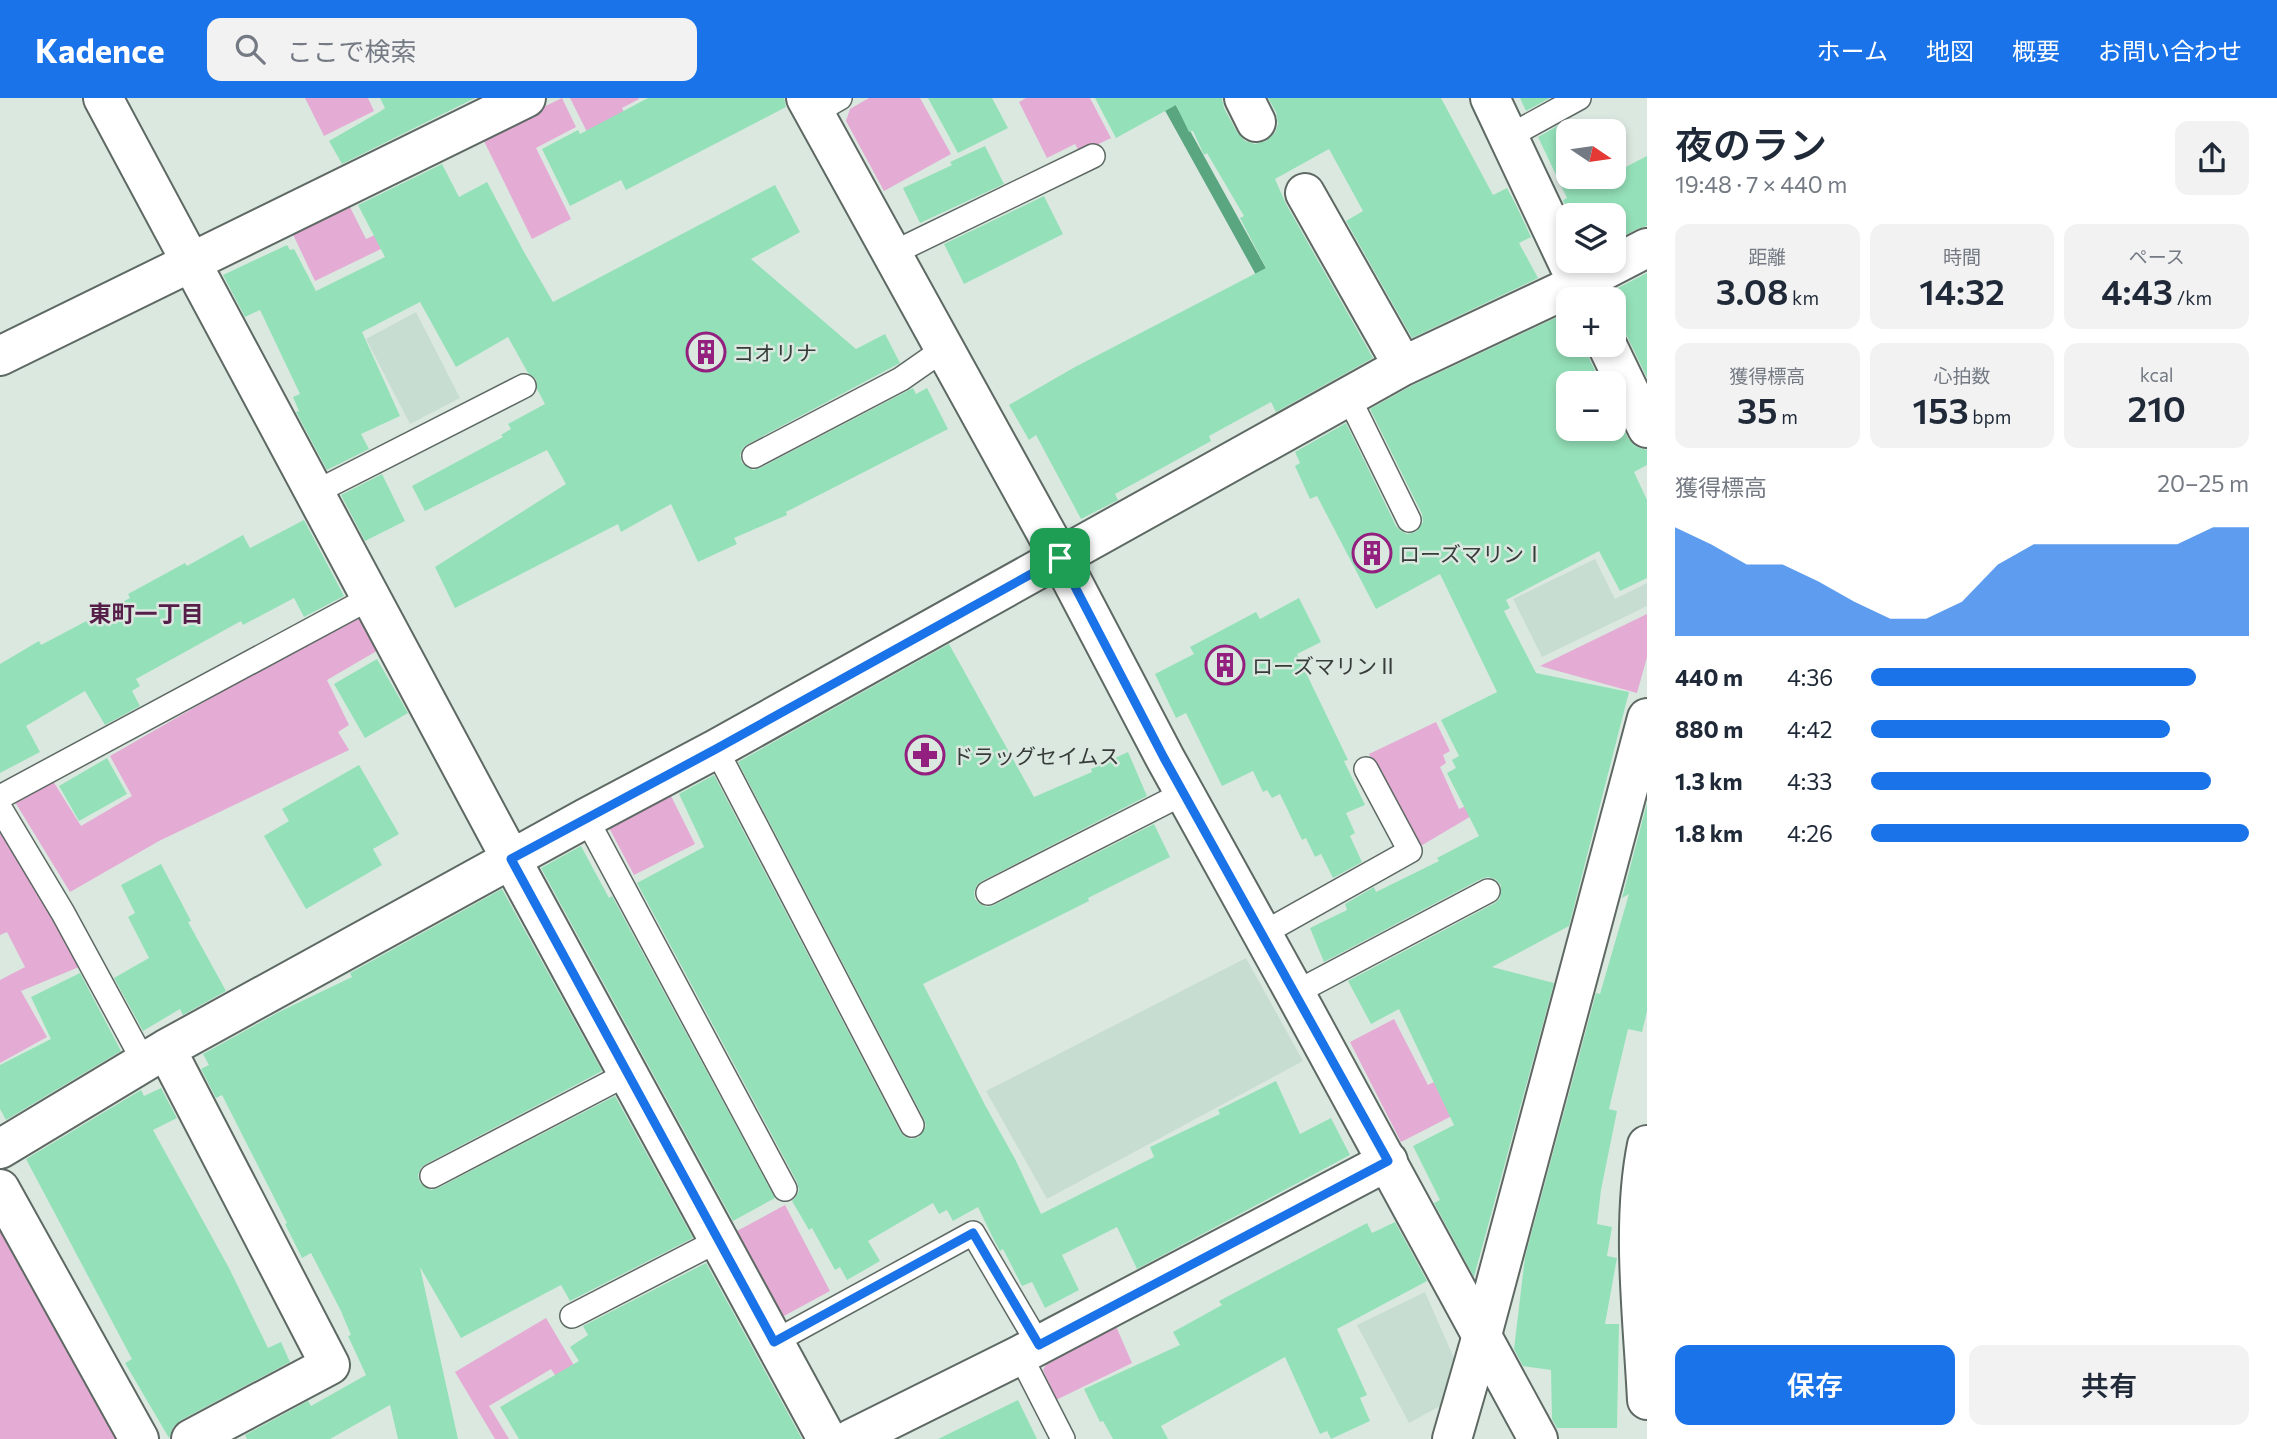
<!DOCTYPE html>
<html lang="ja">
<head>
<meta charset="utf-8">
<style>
  body { margin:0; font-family:Commissioner,"Noto Sans JP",sans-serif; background:#f2f2f3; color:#1f2937; height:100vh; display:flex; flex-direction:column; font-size:26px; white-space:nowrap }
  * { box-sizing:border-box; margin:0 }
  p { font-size:23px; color:#747a83 }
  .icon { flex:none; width:38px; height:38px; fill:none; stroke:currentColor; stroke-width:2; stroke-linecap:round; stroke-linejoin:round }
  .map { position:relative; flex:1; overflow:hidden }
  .panel { display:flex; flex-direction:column; background:#fff; width:630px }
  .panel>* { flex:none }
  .needle { width:46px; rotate:103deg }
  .buttons { position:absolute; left:1556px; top:21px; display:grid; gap:14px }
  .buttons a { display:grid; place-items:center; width:70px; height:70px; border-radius:14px; background:#fff; box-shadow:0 4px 10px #0003; font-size:35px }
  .pin { position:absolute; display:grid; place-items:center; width:60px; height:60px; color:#fff; margin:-30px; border-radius:14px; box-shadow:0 4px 10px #0006 }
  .round { display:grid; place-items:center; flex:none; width:74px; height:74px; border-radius:14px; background:#f2f2f3 }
  .head { display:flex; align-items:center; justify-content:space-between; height:119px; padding:0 28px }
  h1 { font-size:38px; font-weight:600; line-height:52px }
  .figures { display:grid; grid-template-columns:repeat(3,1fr); gap:10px; height:119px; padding:7px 28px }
  .figures div { display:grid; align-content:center; border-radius:14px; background:#f2f2f3; text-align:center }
  .figures b { font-size:35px; font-weight:600 }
  .figures small { font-size:19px; font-weight:400 }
  .figures p { font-size:19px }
  .chart { height:196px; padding:14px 28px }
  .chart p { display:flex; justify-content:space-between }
  .chart svg { width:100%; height:126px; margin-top:7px; fill:#1a73e8; opacity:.7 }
  .action { display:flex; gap:14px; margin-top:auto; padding:14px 28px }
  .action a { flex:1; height:80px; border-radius:14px; background:#1a73e8; color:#fff; font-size:28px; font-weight:600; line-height:80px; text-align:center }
  .action a+a { background:#f2f2f3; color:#1f2937 }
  ul { padding:0 28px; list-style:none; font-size:23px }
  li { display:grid; grid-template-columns:112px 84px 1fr; align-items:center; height:52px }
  li i { height:18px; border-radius:9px; background:#1a73e8 }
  header { display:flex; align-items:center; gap:42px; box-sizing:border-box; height:98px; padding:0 35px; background:#1a73e8; color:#fff }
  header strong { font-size:33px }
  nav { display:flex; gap:38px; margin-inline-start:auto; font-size:24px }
  .search { width:490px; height:63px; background:#f2f2f3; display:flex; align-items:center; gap:18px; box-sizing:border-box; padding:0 24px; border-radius:14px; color:#747a83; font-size:26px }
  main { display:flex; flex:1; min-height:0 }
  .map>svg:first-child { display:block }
  .built { fill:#c8ddd1 }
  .green { fill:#e4abd4 }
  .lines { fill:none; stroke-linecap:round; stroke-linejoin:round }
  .stream { stroke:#5aa681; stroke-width:12 }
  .building { fill:#94e1b9 }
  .lane-casing { stroke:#5e6963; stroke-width:26 }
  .street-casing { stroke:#5e6963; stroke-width:42 }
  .secondary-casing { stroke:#5e6963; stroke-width:42 }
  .lane { stroke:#fff; stroke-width:23 }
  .street { stroke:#fff; stroke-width:38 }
  .secondary { stroke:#fff; stroke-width:38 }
  .route-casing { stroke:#fff; stroke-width:14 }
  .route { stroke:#1a73e8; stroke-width:9 }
  .labels { text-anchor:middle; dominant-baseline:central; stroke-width:5; stroke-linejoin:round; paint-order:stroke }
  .poi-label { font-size:21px; fill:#373c39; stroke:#dbe8e0; text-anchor:start }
  .neighbourhood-label { font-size:23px; font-weight:bold; fill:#551e49; stroke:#dbe8e0 }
</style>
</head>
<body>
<header>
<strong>Kadence</strong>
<div class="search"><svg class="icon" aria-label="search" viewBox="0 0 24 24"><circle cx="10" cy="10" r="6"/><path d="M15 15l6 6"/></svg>ここで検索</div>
<nav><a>ホーム</a><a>地図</a><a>概要</a><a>お問い合わせ</a></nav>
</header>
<main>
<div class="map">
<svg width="1647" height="1341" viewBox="0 0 1647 1341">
  <rect width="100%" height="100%" fill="#dbe8e0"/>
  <!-- built -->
  <path class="built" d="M 416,214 L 460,300 L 410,326 L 366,241 Z
    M 1595,461 L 1615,501 L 1647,485 L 1647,508 L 1542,559 L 1513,501 Z
    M 1246,860 L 1303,963 L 1047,1101 L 986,993 Z
    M 1425,1194 L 1457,1267 L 1449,1303 L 1409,1325 L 1357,1227 Z"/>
  <!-- green -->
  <path class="green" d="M 305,0 L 368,0 L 374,13 L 324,38 Z
    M 562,0 L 576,29 L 536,50 L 571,121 L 532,141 L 482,39 Z
    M 570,0 L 638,0 L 639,1 L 622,10 L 631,27 L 593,46 Z
    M 869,0 L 920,0 L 951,56 L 884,93 L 846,23 L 850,11 Z
    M 1026,0 L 1090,0 L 1111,40 L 1080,55 L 1075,46 L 1047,60 L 1019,4 Z
    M 347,103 L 366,141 L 406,123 L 385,149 L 315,183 L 290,130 Z
    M 360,514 L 380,551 L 327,582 L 349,627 L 338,634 L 349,652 L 159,743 L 70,794 L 15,704 L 53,683 L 81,728 L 132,698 L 110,658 Z
    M 1647,516 L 1647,559 L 1637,595 L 1540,568 Z
    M 1436,624 L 1450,653 L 1443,657 L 1446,665 L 1440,669 L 1459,711 L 1468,707 L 1473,717 L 1419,749 L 1369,656 Z
    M 669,694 L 695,746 L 634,777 L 607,726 Z
    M 0,729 L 79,869 L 21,893 L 47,939 L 0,965 L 0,882 L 25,869 L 7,834 L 0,837 Z
    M 1394,921 L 1428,987 L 1468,967 L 1485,1001 L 1401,1044 L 1350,944 Z
    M 785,1107 L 830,1193 L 782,1219 L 737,1133 Z
    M 0,1119 L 121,1341 L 0,1341 Z
    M 546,1220 L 588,1291 L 571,1302 L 551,1271 L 489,1308 L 509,1341 L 495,1341 L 455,1274 Z
    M 1115,1226 L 1132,1265 L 1056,1302 L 1043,1272 L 1053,1253 Z"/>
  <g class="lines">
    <!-- stream -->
    <path class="stream" d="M 1165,0 L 1269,188"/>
  </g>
  <!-- building -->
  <path class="building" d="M 380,0 L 475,0 L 342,66 L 329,43 L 381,13 L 385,10 Z
    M 648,0 L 784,0 L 786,9 L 626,92 L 621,82 L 570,108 L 542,51 L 578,32 L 580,36 Z
    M 928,0 L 992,0 L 1008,30 L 958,55 Z
    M 1095,0 L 1222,0 L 1224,10 L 1237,34 L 1245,43 L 1255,46 L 1266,43 L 1275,35 L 1278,26 L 1276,14 L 1268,0 L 1441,0 L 1493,97 L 1507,90 L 1516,107 L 1531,139 L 1519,145 L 1538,180 L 1412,240 L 1346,123 L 1363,113 L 1329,51 L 1275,81 L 1286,106 L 1373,260 L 1276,314 L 1271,304 L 1209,338 L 1211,343 L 1115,396 L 1118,402 L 1081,421 L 1036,337 L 1029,342 L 1009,307 L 1075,269 L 1266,170 L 1240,120 L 1244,118 L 1207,55 L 1204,57 L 1193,33 L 1189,34 L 1176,7 L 1116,40 Z
    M 1520,0 L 1550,0 L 1526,13 Z
    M 1568,22 L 1574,33 L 1568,33 L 1568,79 L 1598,79 L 1600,83 L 1607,79 L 1614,79 L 1614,75 L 1647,58 L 1647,128 L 1637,131 L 1614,143 L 1614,117 L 1570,117 L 1563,102 L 1567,100 L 1538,39 Z
    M 985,48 L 1004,86 L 920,125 L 903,90 L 952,67 L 950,64 Z
    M 442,66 L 459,99 L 487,84 L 524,154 L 553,204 L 775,87 L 800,134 L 751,161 L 856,251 L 885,236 L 900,265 L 748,346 L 743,350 L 740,357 L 742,365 L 753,372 L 760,370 L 913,290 L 916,296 L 927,290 L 948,331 L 786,414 L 787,417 L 734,440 L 737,446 L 698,464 L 671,406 L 621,434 L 618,426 L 455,510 L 435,469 L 566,386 L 547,352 L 425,413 L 412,388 L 503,339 L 501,337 L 511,331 L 508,326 L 545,306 L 537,291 L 536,281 L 528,275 L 508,239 L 456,269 L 420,204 L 362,234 L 400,318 L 361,336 L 369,351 L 327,372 L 296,314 L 299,313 L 293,299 L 300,296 L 260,212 L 245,219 L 223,177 L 287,147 L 290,152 L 294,151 L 316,193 L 385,159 L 358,107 Z
    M 1044,98 L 1063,136 L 964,186 L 944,146 Z
    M 1647,175 L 1647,280 L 1627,238 L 1620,229 L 1614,227 L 1614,201 L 1607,201 L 1606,196 Z
    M 1568,214 L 1568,247 L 1585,247 L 1587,256 L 1601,285 L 1568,285 L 1568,331 L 1614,331 L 1614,311 L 1628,340 L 1635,348 L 1647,352 L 1647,367 L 1634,374 L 1647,402 L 1647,480 L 1620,493 L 1599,453 L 1506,502 L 1510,510 L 1504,513 L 1536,575 L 1629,594 L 1569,828 L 1492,869 L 1554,885 L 1474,1179 L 1434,1105 L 1440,1102 L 1413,1048 L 1454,1027 L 1399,911 L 1371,926 L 1348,883 L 1495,805 L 1500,800 L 1501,787 L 1495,781 L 1488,779 L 1481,781 L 1324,864 L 1310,830 L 1347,812 L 1345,806 L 1374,789 L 1376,794 L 1439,763 L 1437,760 L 1479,738 L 1447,675 L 1456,670 L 1452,662 L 1459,658 L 1441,622 L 1497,594 L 1440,476 L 1376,511 L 1317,398 L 1310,401 L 1295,368 L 1300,365 L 1295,354 L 1346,325 L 1396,428 L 1401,433 L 1407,436 L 1416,434 L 1423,424 L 1422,416 L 1370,311 L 1413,287 Z
    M 382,376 L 405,423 L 365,443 L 341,397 Z
    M 304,422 L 344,498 L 304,519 L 294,500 L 243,527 L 241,523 L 136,581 L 140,588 L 132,593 L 140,608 L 105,627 L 85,593 L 26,628 L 40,654 L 0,675 L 0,566 L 39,543 L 41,547 L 130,500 L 128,496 L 185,465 L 187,468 L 243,437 L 250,450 Z
    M 1299,500 L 1321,544 L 1297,556 L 1348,662 L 1344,663 L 1365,707 L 1346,715 L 1355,735 L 1350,738 L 1362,764 L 1333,780 L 1321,756 L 1315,759 L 1306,740 L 1302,742 L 1280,696 L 1272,700 L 1267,692 L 1263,694 L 1253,673 L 1222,688 L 1186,615 L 1176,620 L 1155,576 L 1194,556 L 1190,549 L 1256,514 L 1260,521 Z
    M 949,546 L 1034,699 L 1092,674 L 1091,671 L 1128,654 L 1147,698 L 982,783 L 977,787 L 974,794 L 975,801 L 980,806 L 987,809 L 994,807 L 1154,726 L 1170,759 L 1088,800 L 1089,803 L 923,886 L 985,1007 L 1015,1061 L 1041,1116 L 1154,1059 L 1150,1049 L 1220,1016 L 1218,1012 L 1276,983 L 1300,1036 L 1331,1020 L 1350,1057 L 1137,1171 L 1117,1129 L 1062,1157 L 1079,1192 L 1045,1210 L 1032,1184 L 1022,1188 L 1003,1151 L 1000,1153 L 995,1144 L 978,1109 L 953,1123 L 947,1112 L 939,1116 L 933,1105 L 868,1143 L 880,1163 L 847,1182 L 840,1169 L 835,1172 L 812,1130 L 809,1132 L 792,1103 L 796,1099 L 799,1092 L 797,1084 L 637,785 L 704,749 L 679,696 L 714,677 L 900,1033 L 904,1038 L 911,1041 L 919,1039 L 926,1028 L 924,1021 L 738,664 Z
    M 377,561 L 408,615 L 365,640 L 334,586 Z
    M 107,660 L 127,696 L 79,723 L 59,688 Z
    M 359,667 L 399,736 L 373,751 L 382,767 L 306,811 L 264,738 L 289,723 L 282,711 Z
    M 1647,705 L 1647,913 L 1642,934 L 1628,931 L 1609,1011 L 1617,1013 L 1601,1092 L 1597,1126 L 1612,1129 L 1607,1158 L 1617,1160 L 1605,1226 L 1619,1226 L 1617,1330 L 1557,1330 L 1552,1321 L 1551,1272 L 1523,1268 L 1514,1251 L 1525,1159 L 1596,895 L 1600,896 L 1629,796 L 1622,800 Z
    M 581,748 L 609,800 L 612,798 L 775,1100 L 733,1123 L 541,770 Z
    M 161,766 L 191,823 L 188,824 L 226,893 L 183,917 L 180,911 L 143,933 L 114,880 L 149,860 L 128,819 L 135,815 L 121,787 Z
    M 502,791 L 602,973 L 426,1066 L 421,1070 L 418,1077 L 420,1085 L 431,1092 L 438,1090 L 615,998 L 693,1140 L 570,1203 L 561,1187 L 461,1240 L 420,1169 L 458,1341 L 398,1341 L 390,1307 L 330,1341 L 247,1341 L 245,1337 L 308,1303 L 311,1308 L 366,1277 L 348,1238 L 351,1237 L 340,1211 L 311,1155 L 302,1160 L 285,1126 L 287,1125 L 222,997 L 216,1000 L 201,971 L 209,967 L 203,956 L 279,914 L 352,879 L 350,875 Z
    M 80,875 L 121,953 L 6,1022 L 0,1011 L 0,967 L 51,941 L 31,899 Z
    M 161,990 L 177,1020 L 153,1032 L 229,1170 L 268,1250 L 281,1244 L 290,1264 L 181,1322 L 173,1329 L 169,1340 L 125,1265 L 132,1261 L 26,1061 L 141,992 L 144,998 Z
    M 1395,1124 L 1427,1183 L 1337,1231 L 1367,1297 L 1360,1300 L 1370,1323 L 1331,1341 L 1327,1333 L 1320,1336 L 1285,1259 L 1161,1328 L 1168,1341 L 1113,1341 L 1103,1323 L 1100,1324 L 1084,1291 L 1180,1247 L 1173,1234 L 1222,1207 L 1219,1203 L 1367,1125 L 1372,1135 Z
    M 706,1165 L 802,1341 L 519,1341 L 500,1309 L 579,1263 L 570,1249 L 588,1237 L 583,1228 Z
    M 1018,1302 L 1037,1341 L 938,1341 Z"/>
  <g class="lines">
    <defs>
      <path id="lane" d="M 814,15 L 840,0
        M 1508,39 L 1579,0
        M 891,156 L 1093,58
        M 1348,298 L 1409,422
        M 754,358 L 901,281 L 944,251
        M 314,395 L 524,288
        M 716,651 L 912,1027
        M 0,699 L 370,500
        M 0,710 L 63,815 L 144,964
        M 586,720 L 785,1091
        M 988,795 L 1184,695
        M 1262,836 L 1410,753 L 1366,671
        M 1295,895 L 1488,793
        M 432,1078 L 629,975
        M 572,1218 L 719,1142
        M 774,1244 L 973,1135 L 1039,1247
        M 1020,1257 L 1063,1341"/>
      <path id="street" d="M 103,0 L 511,761 L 827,1341
        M 1244,0 L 1256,24
        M 1490,0 L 1585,201
        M 1305,95 L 1403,268
        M 1607,247 L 1647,330
        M 0,258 L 526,0
        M 166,951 L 330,1267 L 191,1341
        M 1647,1047 C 1631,1126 1643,1221 1647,1302
        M 0,1051 L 166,951 L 586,720 L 716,651 L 1403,268 L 1577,186 L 1647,150
        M 0,1091 L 139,1341
        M 851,1341 L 1020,1257 L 1388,1063
        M 1452,1341 L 1482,1237 L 1647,620"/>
      <path id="secondary" d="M 806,0 L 1060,460 L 1165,660 L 1295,895 L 1538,1341"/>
    </defs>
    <!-- lane casing -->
    <use href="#lane" class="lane-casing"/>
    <!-- street casing -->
    <use href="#street" class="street-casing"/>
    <!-- secondary casing -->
    <use href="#secondary" class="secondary-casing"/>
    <!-- lane -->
    <use href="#lane" class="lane"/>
    <!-- street -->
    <use href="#street" class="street"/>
    <!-- secondary -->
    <use href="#secondary" class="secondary"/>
  </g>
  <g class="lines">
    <defs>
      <path id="route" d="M 1060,460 L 1164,660 L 1388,1063 L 1039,1247 L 973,1135 L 774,1244 L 511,761 L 716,651 Z"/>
    </defs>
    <!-- route casing -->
    <use href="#route" class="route-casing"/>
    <!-- route -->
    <use href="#route" class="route"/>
  </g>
  <!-- icons -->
  <defs>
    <symbol id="building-ring" viewBox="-11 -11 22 22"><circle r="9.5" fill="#dbe8e0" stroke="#931f7e" stroke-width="1.5"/><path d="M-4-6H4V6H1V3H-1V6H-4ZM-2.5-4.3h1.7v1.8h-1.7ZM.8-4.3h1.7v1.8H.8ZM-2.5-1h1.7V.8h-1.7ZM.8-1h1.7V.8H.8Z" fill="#931f7e"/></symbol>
    <symbol id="pharmacy-ring" viewBox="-11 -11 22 22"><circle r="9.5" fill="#dbe8e0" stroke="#931f7e" stroke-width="1.5"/><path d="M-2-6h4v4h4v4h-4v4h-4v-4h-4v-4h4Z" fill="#931f7e"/></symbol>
  </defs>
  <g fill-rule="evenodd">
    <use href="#building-ring" x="684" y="232" width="44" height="44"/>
    <use href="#building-ring" x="1350" y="433" width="44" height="44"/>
    <use href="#building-ring" x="1203" y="545" width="44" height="44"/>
    <use href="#pharmacy-ring" x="903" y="635" width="44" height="44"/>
  </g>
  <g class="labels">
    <!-- poi labels -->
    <g class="poi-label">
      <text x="733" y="254">コオリナ</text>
      <text x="1399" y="455">ローズマリンⅠ</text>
      <text x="1252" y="567">ローズマリンⅡ</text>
      <text x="952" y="657">ドラッグセイムス</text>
    </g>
    <!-- neighbourhood labels -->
    <g class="neighbourhood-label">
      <text x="146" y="515">東町一丁目</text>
    </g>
  </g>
</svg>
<div class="buttons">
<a><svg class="needle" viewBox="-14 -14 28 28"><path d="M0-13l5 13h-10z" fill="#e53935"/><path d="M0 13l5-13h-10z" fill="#747a83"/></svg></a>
<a><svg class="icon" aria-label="layers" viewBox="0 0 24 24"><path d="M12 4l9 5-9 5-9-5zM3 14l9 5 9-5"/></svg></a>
<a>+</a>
<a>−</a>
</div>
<div class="pin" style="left:1060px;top:460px;background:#1e9e55"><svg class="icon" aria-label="arrive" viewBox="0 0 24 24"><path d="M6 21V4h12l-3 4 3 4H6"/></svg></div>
</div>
<section class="panel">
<div class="head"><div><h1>夜のラン</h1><p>19:48 · 7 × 440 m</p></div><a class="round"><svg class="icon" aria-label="share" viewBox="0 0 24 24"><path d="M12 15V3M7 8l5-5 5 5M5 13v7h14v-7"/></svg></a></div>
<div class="figures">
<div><p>距離</p><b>3.08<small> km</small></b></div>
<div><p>時間</p><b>14:32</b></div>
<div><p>ペース</p><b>4:43<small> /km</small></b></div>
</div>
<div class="figures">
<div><p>獲得標高</p><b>35<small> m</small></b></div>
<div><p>心拍数</p><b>153<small> bpm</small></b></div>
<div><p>kcal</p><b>210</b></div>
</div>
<div class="chart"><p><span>獲得標高</span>20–25 m</p>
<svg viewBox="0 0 160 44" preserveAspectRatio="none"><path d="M0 44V6L10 12L20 19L30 19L40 25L50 32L60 38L70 38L80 32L90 19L100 12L110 12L120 12L130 12L140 12L150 6L160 6V44z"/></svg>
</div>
<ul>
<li><b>440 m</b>4:36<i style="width:86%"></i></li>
<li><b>880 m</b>4:42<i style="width:79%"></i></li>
<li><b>1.3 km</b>4:33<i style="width:90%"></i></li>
<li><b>1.8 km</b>4:26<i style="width:100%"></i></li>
</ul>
<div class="action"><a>保存</a><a>共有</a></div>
</section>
</main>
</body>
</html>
